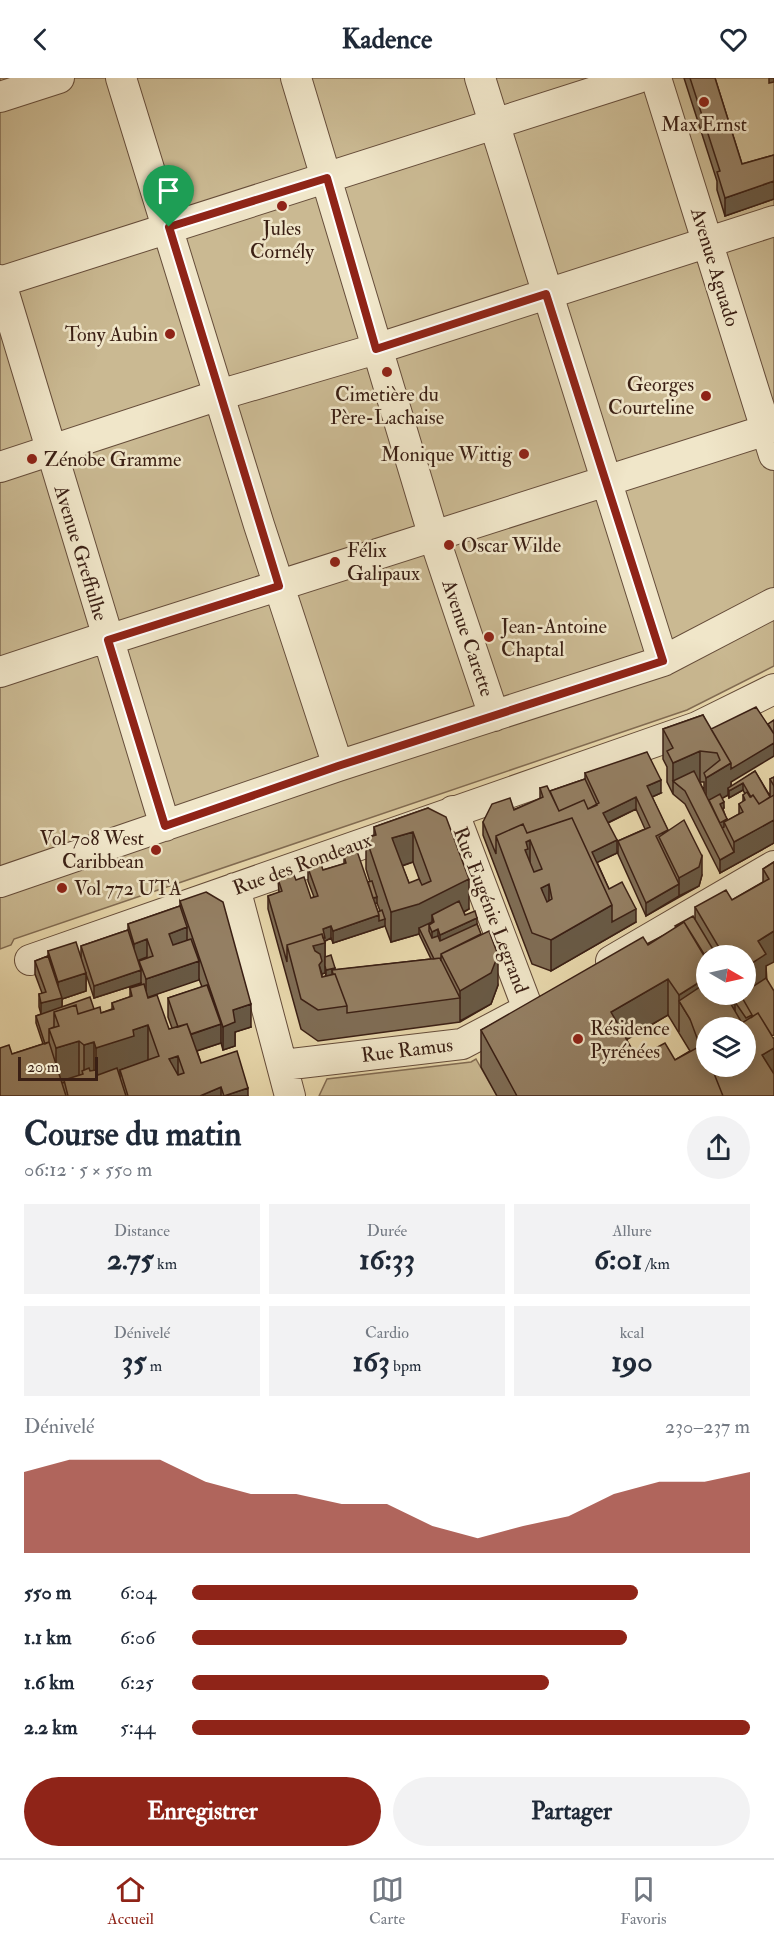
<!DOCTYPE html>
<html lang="fr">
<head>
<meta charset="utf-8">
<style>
  body { margin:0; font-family:"IM FELL Double Pica",serif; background:#f2f2f3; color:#1f2937; height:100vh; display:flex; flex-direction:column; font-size:22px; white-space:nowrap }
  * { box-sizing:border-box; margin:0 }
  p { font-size:20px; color:#747a83 }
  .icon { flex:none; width:33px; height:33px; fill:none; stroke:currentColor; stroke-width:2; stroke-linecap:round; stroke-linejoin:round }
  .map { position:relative; height:1018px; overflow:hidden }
  .side { display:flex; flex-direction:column; background:#fff; flex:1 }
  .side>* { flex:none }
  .needle { width:39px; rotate:99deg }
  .buttons { position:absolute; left:696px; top:867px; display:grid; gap:12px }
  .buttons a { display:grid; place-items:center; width:60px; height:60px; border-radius:50%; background:#fff; box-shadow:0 3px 15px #0003; font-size:30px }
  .scale { position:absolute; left:18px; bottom:15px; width:80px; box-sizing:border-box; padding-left:6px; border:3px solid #3a1f14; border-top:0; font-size:16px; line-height:21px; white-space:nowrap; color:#3a1f14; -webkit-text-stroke:4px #f0e6c9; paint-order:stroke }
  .pin { position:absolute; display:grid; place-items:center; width:51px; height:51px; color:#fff; margin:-62px -26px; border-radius:50% 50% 50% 0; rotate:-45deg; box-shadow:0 0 6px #0007 }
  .pin .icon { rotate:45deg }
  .round { display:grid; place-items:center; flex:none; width:63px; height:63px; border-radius:32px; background:#f2f2f3 }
  .headline { display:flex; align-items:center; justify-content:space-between; height:102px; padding:0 24px }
  h1 { font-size:33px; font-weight:700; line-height:45px }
  .figures { display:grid; grid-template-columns:repeat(3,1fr); gap:9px; height:102px; padding:6px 24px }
  .figures div { display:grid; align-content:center; border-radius:0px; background:#f2f2f3; text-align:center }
  .figures b { font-size:30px; font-weight:700 }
  .figures small { font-size:16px; font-weight:400 }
  .figures p { font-size:16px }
  .chart { height:168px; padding:12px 24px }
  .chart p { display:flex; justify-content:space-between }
  .chart svg { width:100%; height:108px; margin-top:6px; fill:#8f2418; opacity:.7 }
  .cta { display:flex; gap:12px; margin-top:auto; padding:12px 24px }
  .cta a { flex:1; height:69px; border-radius:36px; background:#8f2418; color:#fff; font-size:24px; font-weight:700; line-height:69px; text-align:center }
  .cta a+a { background:#f2f2f3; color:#1f2937 }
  ul { padding:0 24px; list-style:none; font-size:20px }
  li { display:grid; grid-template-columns:96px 72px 1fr; align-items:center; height:45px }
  li i { height:15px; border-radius:8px; background:#8f2418 }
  header { display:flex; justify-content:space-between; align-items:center; height:78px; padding:0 24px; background:#fff; font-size:27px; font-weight:700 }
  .dock { display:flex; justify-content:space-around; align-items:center; height:84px; border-top:2px solid #e0e1e3; background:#fff; font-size:16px; color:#747a83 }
  .dock a { display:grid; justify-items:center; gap:3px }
  .dock .selected { color:#8f2418 }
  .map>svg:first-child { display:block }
  .green { fill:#cab992; stroke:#826c53; stroke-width:1.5 }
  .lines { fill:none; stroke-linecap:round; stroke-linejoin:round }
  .minor-casing { stroke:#664d3a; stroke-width:32 }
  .minor { stroke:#f0e6c9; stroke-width:30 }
  .wall { fill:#7f6d55; stroke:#3a1f14; stroke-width:1.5; fill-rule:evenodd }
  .shaded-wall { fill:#685945; stroke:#3a1f14; stroke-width:1.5 }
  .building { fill:#947f63; stroke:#3a1f14; stroke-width:1.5; fill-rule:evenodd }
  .route-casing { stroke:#fff; stroke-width:12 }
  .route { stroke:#8f2418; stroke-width:8 }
  .poi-dot { fill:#8f2418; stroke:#f0e6c9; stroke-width:2 }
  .labels { text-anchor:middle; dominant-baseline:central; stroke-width:5; stroke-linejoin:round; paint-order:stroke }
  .poi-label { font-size:20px; fill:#3a1f14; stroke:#f0e6c9; text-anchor:start }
  .street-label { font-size:20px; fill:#3a1f14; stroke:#f0e6c9 }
</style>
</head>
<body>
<header><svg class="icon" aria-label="back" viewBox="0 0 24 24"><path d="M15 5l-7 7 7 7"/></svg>Kadence<svg class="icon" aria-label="heart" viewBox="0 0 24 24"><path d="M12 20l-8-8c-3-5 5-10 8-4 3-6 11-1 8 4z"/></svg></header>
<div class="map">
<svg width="774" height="1018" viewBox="0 0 774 1018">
  <rect width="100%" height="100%" fill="#e8d8ac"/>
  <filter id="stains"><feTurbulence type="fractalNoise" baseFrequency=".00333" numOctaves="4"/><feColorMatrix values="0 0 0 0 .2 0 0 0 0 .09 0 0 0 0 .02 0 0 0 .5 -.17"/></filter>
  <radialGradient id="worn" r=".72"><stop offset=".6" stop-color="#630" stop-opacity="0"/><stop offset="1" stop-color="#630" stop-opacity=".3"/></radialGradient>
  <!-- green -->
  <path class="green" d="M 0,0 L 774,0 L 774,588 L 687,632 L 14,861 L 11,867 L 0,871 Z
    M 476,981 L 497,1018 L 319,1018 L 327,1001 L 471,984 Z"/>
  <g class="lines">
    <defs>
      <path id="minor" d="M 121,0 L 259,447 L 338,688
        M 296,0 L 433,456 L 494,638
        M 480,0 L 663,583
        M 656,0 L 774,377
        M 0,19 L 59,0
        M 0,202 L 165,748
        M 0,204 L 638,0
        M 0,389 L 219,317 L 376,271 L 774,143
        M 0,594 L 94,563 L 108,562 L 766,352
        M 453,733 L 528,931
        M 0,804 L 338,688 L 663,583 L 774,525
        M 235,810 L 290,1018
        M 30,882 L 697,649 L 774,611
        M 611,883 L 774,788
        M 283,987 L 462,966 L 517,937"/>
    </defs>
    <!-- minor casing -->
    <use href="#minor" class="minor-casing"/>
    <!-- minor -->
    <use href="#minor" class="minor"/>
  </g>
  <!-- wall -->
  <path class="wall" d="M 684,0 L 715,0 L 742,86 L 774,77 L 774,121 L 725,138 L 717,112 L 717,103 Z
    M 703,637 L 731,704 L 731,709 L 755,693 L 770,718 L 770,701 L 774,699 L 774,765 L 720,795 L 685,726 L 673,716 L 667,704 L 667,689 L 663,681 L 663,651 ZM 700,704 L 704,704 L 704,713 ZM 743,712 L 745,716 L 743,717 L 743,724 L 739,726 L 739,736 L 727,743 L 723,731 L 724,730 L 722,720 L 728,717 L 729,720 Z
    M 585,695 L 661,715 L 652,719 L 668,753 L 702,797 L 699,808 L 646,838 L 618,776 L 618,763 L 645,751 L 636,731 L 608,745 L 617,775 L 597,784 L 609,811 L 636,844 L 551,893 L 532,886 L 483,757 L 483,744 L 540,721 L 540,710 L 550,713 L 585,701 Z
    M 428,730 L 469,831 L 464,834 L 465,837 L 477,846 L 498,907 L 491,926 L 460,944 L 318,963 L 301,951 L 268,831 L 268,818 L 279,815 L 278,801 L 295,801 L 311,820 L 314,819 L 308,803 L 308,790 L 323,792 L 344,786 L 344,778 L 368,804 L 370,804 L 366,791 L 366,760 L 374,757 L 374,749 ZM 413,784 L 420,803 L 409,805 L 402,788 ZM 377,825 L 380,833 L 378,834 L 375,826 ZM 385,848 L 391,864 L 419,856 L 431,881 L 335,892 L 325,879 L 325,863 L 331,860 L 333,865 ZM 325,894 L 326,898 L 322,899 L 322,896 L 325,895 Z
    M 774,784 L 766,888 L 774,1018 L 497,1018 L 481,989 L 481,952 L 695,841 L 695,829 L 732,822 L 763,804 L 763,791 ZM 706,878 L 746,878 L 746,916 L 706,916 ZM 668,937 L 690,973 L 675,982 L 637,980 L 626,962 Z
    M 180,823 L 251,949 L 235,954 L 235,968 L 223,972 L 221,965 L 197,973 L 201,985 L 248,1018 L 0,1018 L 12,976 L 43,966 L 36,945 L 36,938 L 41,936 L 39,929 L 39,916 L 42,915 L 35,896 L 35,883 L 48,878 L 48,873 L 81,880 L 81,868 L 128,852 L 128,846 L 180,828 ZM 147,879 L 139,883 L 139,889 L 137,883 ZM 86,896 L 94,920 L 141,905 L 141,904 L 141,906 L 130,910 L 130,919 L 112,925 L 112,931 L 101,935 L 94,931 L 62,929 L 62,921 L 86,913 ZM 199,901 L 202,909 L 168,920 L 168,939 L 172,950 L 169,951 L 148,919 Z"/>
  <!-- shaded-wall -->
  <path class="shaded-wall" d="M 769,0 L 774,0 L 774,4 L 769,5 Z
    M 774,103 L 774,121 L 725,138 L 725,120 Z
    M 774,665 L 774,678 L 731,704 L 731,712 L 743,705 L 743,712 L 729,720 L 729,713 L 728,710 L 728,717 L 706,730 L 706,700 L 731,685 Z
    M 700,673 L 700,703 L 683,711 L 673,703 L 673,716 L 673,685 Z
    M 661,702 L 661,715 L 647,721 L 647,708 Z
    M 636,719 L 636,731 L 603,747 L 603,735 Z
    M 724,724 L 724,730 L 720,732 L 720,726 Z
    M 727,741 L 727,747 L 724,744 L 724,749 L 717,753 L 717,746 Z
    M 774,742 L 774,765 L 720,795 L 720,782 L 734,774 L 734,764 Z
    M 413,754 L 413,784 L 392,791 L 392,760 Z
    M 530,762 L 530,793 L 525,772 L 526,764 Z
    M 617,762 L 617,775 L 592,787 L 592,774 Z
    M 702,778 L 702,797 L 699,808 L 679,818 L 679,800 Z
    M 469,801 L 469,831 L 434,849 L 434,844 L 432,837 L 432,850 L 429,847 L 419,850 L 419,856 L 391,864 L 391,834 Z
    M 549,806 L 549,837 L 541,810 Z
    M 679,806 L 679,818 L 646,838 L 646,825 Z
    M 377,819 L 377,825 L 371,827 L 371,821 Z
    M 612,827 L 636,831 L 636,844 L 551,893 L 551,862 Z
    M 379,837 L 385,841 L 385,848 L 333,865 L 333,853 Z
    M 477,840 L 477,853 L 440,870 L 440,857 Z
    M 331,848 L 331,860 L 325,863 L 325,895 L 322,896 L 313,868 L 323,851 Z
    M 187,849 L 187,867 L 169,874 L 169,856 Z
    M 438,851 L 438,864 L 432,867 L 432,854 Z
    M 774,853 L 774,884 L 766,888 L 766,907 L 746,916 L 746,889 L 758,863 Z
    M 147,861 L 147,879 L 134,884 L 134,866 Z
    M 498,877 L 498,907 L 491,926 L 460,943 L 460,913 Z
    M 199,883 L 199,902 L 146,920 L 146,901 Z
    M 335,890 L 335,896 L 332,892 L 332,897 L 326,899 L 326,892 Z
    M 141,892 L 141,905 L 94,920 L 94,908 Z
    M 86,895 L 86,913 L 62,921 L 62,932 L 41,938 L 41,925 L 58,920 L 58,904 Z
    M 706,900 L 706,916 L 690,941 L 679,923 L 679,954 L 679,917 Z
    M 668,901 L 668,937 L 611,970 L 611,934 Z
    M 735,924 L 735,942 L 725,930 Z
    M 251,926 L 251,949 L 235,954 L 235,968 L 223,972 L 223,949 L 233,932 Z
    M 221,946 L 221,965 L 181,978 L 181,960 Z
    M 148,947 L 148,983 L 120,992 L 120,999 L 96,1007 L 96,970 L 133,952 Z
    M 79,963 L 79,1000 L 56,1007 L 56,970 Z
    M 94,964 L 94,1001 L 84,1003 L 84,967 Z
    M 774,970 L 774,1000 L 762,977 Z
    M 178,978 L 178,1014 L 169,981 Z
    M 221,1009 L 221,1018 L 200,1018 Z
    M 248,1010 L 248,1018 L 224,1018 Z"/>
  <!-- building -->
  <path class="building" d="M 690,0 L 715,0 L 742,86 L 774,77 L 774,103 L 725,120 L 717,94 L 720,93 Z
    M 756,629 L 774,656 L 774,665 L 731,691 L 731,685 L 711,651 Z
    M 703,637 L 731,685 L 706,700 L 704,695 L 720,682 L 717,675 L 700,673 L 673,685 L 667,673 L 673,670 L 663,651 Z
    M 774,642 L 774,656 L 768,646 Z
    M 647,674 L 661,702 L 647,708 L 668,752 L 656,758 L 679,806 L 646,825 L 618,763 L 650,749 L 636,719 L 603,735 L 617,762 L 592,774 L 609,811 L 622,804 L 636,831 L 612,844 L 612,827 L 572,740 L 527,755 L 523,746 L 496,758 L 496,776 L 483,744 L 492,726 L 510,720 L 514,732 L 543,719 L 540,710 L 547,708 L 559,733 L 584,722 L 588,731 L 599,725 L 585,695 Z
    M 694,693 L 734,774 L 720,782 L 685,713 L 673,703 Z
    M 755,693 L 770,719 L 759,726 L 753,717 L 751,719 L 743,705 L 729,713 L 728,710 Z
    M 774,699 L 774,708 L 770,701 Z
    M 585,701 L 597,727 L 588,731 L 584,722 L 559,733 L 550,713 Z
    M 747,714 L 750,719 L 753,717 L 759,726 L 774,717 L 774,742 L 734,764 L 724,744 L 743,734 L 739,726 L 745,722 L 743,717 Z
    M 720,716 L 724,724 L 720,726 L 727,741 L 720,745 L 709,722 Z
    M 428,730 L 446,739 L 469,801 L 419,826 L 391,834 L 366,760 L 376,757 L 374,749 ZM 413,754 L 431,803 L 422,807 L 419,801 L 409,805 L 392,760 Z
    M 572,740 L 612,827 L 551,862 L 532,855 L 496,758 L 523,746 L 527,755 ZM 530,762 L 542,791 L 534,794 L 525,772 L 528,771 L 526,764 ZM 549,806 L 552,821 L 547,824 L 541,810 Z
    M 684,742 L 702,778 L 699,789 L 679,800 L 659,759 Z
    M 357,773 L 379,837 L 333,853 L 331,848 L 323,851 L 325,860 L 323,860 L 322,856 L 287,867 L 287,884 L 268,818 L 282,813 L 278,801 L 293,795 L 296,802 L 304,799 L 311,820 L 318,818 L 308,790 L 321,786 L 323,792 L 346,785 L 344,778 Z
    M 774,784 L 774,853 L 758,863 L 766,876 L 746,889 L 746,878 L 724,878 L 695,829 L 726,812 L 732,822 L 769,801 L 763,791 Z
    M 372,803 L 377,819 L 373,820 L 368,804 Z
    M 206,814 L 223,824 L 251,926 L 233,932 L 235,944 L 223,949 L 180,823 Z
    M 459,823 L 465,837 L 475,833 L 477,840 L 440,857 L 438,851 L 432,854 L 429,847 L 434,844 L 432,837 Z
    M 180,828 L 187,849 L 169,856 L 173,867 L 191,861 L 199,883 L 146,901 L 139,883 L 153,878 L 147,861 L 134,866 L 128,846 Z
    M 382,832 L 385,841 L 379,843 L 379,837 L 378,834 Z
    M 693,838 L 717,878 L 710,878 L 707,874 L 704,876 L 684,844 L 676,849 L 675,848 Z
    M 432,844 L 432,845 L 429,847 L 429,853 L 432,860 L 438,858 L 440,863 L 477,846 L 481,856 L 441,876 L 441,883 L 440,880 L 434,881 L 419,850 Z
    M 684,844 L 706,881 L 706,900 L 679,917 L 668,901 L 611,934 L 637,980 L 665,965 L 675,982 L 702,967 L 706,977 L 706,988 L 711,988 L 723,1018 L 517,1018 L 481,952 L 643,859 L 648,867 Z
    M 128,852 L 141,892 L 94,908 L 81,868 Z
    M 489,853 L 498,877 L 491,895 L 460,913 L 441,876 Z
    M 322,856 L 325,865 L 313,868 L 315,873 L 320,876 L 322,883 L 319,887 L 322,899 L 335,896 L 347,928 L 318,932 L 301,921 L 287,867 Z
    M 76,864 L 86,895 L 58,904 L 48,873 Z
    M 331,877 L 335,890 L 326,892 L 325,888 L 325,879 Z
    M 48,878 L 62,920 L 41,925 L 39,916 L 46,914 L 35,883 Z
    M 440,880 L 460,920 L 347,935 L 347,928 L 335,896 L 333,896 L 332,892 Z
    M 766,900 L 774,913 L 774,957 L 772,958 L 758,935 L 752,939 L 752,937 L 740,916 L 746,916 L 746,913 Z
    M 706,905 L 706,916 L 725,916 L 742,945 L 758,935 L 774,961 L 774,970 L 762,977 L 774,996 L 774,1018 L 723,1018 L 711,988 L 746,988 L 746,950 L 706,950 L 706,977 L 702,967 L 700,968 L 690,941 L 679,923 Z
    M 144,906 L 148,920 L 157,917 L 169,951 L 187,946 L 201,985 L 237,973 L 248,1010 L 224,1018 L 221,1009 L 200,1018 L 128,1018 L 120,992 L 159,978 L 148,947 L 133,952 L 134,958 L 96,970 L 94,964 L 84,967 L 79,963 L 56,970 L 49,951 L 59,948 L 54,934 L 76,927 L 78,936 L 100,929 L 101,935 L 114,931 L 112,925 L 132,918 L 130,910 ZM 178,978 L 184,995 L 178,997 L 169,981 Z
    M 207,907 L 221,946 L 191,956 L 187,946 L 178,949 L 168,920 Z
    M 725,916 L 740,916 L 752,937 L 746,940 L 735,924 L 731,926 Z
    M 90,919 L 94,931 L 78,936 L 76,927 L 54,934 L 54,949 L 49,951 L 49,964 L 45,966 L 36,938 Z
    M 49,964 L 66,1018 L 0,1018 L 0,970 L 9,967 L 12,976 Z
    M 89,990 L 90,993 L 96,992 L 98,997 L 117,990 L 126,1018 L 68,1018 L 64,1002 L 83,996 L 82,993 Z"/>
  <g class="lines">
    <defs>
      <path id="route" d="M 327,100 L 376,271 L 546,216 L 663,583 L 338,688 L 165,748 L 108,562 L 279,508 L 169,149 Z"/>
    </defs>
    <!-- route casing -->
    <use href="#route" class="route-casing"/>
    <!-- route -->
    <use href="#route" class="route"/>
  </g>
  <!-- markers -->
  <g class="poi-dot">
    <circle cx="704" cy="24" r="6"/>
    <circle cx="282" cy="128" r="6"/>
    <circle cx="170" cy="256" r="6"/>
    <circle cx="387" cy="294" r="6"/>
    <circle cx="706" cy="318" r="6"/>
    <circle cx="524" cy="376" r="6"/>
    <circle cx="32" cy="381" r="6"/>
    <circle cx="449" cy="467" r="6"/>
    <circle cx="335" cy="484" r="6"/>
    <circle cx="489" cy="559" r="6"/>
    <circle cx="156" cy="772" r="6"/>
    <circle cx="62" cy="810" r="6"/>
    <circle cx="578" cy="961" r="6"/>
  </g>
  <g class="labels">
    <!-- poi labels -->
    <g class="poi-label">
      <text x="704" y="46" text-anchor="middle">Max Ernst</text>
      <text x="282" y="150" text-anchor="middle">Jules<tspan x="282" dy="23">Cornély</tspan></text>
      <text x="158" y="256" text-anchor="end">Tony Aubin</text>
      <text x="694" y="306" text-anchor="end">Georges<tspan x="694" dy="23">Courteline</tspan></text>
      <text x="387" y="316" text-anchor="middle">Cimetière du<tspan x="387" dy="23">Père-Lachaise</tspan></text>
      <text x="512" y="376" text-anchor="end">Monique Wittig</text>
      <text x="44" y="381">Zénobe Gramme</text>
      <text x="461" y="467">Oscar Wilde</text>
      <text x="347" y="472">Félix<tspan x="347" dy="23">Galipaux</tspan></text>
      <text x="501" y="548">Jean-Antoine<tspan x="501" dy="23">Chaptal</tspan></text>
      <text x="144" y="760" text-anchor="end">Vol 708 West<tspan x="144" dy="23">Caribbean</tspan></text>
      <text x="74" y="810">Vol 772 UTA</text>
      <text x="590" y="950">Résidence<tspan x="590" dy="23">Pyrénées</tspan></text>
    </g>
    <!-- street labels -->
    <g class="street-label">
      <text transform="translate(715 189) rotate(73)">Avenue Aguado</text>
      <text transform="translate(81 475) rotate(73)">Avenue Greffulhe</text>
      <text transform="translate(468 560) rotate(71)">Avenue Carette</text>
      <text transform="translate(302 786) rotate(-20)">Rue des Rondeaux</text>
      <text transform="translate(491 832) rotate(69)">Rue Eugénie Legrand</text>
      <text transform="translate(407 972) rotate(-7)">Rue Ramus</text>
    </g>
  </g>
  <rect width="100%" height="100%" filter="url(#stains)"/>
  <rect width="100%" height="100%" fill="url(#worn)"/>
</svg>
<div class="buttons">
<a><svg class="needle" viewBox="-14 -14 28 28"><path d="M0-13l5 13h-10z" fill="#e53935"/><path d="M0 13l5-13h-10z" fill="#747a83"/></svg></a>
<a><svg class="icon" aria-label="layers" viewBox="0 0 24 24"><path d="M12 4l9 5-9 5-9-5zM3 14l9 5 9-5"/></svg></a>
</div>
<div class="scale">20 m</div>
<div class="pin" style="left:169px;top:149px;background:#1e9e55"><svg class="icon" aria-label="arrive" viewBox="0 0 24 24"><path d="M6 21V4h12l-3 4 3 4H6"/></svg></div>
</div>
<section class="side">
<div class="headline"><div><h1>Course du matin</h1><p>06:12 · 5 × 550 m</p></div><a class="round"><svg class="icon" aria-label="share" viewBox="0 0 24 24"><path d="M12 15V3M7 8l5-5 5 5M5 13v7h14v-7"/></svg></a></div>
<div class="figures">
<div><p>Distance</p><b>2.75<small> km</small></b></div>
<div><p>Durée</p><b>16:33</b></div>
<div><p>Allure</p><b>6:01<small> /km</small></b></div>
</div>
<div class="figures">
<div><p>Dénivelé</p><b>35<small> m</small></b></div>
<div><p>Cardio</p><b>163<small> bpm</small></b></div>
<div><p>kcal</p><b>190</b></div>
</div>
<div class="chart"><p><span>Dénivelé</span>230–237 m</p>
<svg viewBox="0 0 160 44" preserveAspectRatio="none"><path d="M0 44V11L10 6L20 6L30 6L40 15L50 20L60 20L70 24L80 24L90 33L100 38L110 33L120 29L130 20L140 15L150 15L160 11V44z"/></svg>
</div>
<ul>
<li><b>550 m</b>6:04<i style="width:80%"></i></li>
<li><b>1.1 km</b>6:06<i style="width:78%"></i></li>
<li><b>1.6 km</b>6:25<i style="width:64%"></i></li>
<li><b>2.2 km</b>5:44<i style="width:100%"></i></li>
</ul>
<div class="cta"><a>Enregistrer</a><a>Partager</a></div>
</section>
<nav class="dock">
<a class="selected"><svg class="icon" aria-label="home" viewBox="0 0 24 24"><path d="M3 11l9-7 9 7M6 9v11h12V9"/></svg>Accueil</a>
<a><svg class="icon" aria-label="map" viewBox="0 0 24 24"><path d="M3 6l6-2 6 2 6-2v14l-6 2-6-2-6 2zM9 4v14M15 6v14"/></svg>Carte</a>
<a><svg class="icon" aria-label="saved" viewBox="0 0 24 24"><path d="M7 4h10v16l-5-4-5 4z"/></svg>Favoris</a>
</nav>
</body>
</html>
